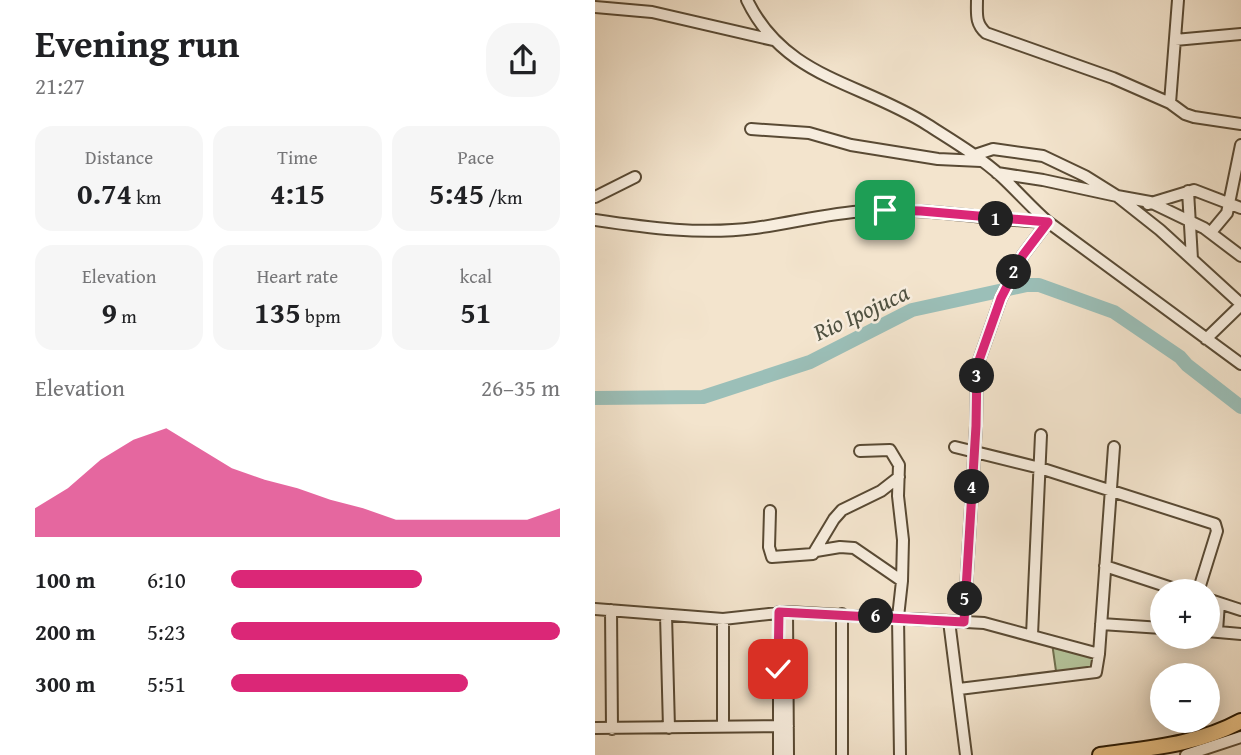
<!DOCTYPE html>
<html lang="en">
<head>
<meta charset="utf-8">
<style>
  body { margin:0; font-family:"Gentium Book Plus",serif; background:#f6f6f6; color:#202124; height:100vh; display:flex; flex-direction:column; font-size:26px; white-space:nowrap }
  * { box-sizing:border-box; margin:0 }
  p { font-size:23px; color:#757577 }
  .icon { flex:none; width:38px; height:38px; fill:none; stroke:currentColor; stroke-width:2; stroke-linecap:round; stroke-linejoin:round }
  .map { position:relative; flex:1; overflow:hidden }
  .details { display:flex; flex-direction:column; background:#fff; width:595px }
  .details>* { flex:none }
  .controls { position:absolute; left:555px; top:579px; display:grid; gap:14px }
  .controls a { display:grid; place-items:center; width:70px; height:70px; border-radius:50%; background:#fff; box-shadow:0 4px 18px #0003; font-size:35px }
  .pin { position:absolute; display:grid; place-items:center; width:60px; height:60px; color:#fff; margin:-30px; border-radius:14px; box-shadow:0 4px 10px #0006 }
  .km { position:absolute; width:35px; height:35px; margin:-18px; border-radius:50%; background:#222; color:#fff; font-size:19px; line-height:35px; text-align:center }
  .round { display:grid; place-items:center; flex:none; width:74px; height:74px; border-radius:28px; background:#f6f6f6 }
  .overview { display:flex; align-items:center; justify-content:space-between; height:119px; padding:0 35px }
  h1 { font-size:38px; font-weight:700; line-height:52px }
  .stats { display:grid; grid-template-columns:repeat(3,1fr); gap:10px; height:119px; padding:7px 35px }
  .stats div { display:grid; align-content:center; border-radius:18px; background:#f6f6f6; text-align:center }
  .stats b { font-size:30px; font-weight:700 }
  .stats small { font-size:19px; font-weight:400 }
  .stats p { font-size:19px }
  .chart { height:196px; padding:14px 35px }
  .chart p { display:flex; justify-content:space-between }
  .chart svg { width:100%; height:126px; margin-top:7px; fill:#db2777; opacity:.7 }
  ul { padding:0 35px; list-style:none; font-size:23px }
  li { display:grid; grid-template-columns:112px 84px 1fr; align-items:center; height:52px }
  li i { height:18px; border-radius:9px; background:#db2777 }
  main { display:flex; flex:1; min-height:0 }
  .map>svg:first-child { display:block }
  .green { fill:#b5c59c; stroke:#6e6e4e; stroke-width:2 }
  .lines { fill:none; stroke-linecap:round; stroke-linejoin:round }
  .river { stroke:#9bbfb8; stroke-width:14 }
  .minor-casing { stroke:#594a34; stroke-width:14 }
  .major-casing { stroke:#261601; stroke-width:18 }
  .minor { stroke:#f7edde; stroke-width:10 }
  .major { stroke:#eac286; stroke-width:14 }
  .route-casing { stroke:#fff; stroke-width:14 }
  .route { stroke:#db2777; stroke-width:9 }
  .labels { text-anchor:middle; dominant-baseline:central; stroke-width:5; stroke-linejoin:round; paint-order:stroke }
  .water-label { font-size:24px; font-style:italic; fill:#4f5141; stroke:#f7edde }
</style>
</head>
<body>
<main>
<section class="details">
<div class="overview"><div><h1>Evening run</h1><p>21:27</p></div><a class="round"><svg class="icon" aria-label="share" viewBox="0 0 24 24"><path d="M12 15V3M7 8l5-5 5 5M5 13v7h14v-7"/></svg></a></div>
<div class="stats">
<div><p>Distance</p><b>0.74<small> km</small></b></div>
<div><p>Time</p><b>4:15</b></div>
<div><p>Pace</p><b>5:45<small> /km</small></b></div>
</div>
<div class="stats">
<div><p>Elevation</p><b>9<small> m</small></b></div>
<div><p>Heart rate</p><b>135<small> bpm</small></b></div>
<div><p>kcal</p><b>51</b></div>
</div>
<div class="chart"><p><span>Elevation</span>26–35 m</p>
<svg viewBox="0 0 160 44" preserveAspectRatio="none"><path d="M0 44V34L10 27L20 17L30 10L40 6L50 13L60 20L70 24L80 27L90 31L100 34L110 38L120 38L130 38L140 38L150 38L160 34V44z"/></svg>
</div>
<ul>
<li><b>100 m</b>6:10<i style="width:58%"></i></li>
<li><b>200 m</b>5:23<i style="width:100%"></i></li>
<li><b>300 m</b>5:51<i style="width:72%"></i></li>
</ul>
</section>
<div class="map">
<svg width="646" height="755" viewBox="0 0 646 755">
  <rect width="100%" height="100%" fill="#f3e4cd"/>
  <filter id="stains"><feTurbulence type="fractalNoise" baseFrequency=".00286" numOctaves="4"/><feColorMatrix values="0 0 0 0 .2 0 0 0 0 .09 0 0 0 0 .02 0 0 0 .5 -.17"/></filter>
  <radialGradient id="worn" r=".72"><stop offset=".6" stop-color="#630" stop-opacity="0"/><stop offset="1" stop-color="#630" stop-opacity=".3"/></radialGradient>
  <!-- green -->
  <path class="green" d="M 457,643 L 505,658 L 505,671 L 462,678 Z"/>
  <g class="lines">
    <!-- river -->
    <path class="river" d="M 0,398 L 108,397 L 215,362 L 317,310 L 432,285 L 444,285 L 519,312 L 585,357 L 592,365 L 646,407"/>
    <defs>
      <path id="minor" d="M 152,0 C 190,79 266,82 333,125 C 358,141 385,157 407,177 C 423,192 437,208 453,222 L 646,364
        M 382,0 C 382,14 380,23 391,33 L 518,78 L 575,103 L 590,114 L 599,117 L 646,124
        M 0,7 L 57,12 L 178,40
        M 580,40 L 646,34
        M 575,103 L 583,0
        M 156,129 L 214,133 L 256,145 L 343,159 L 386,161
        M 380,155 L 398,149 L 448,156 L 490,176 L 522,196 L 555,202 L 609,228 L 646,256
        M 402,173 L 448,180 L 522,196 L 565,230 L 646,304
        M 593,191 L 597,259
        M 0,197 L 40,177
        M 553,204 L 599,190 L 646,208
        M 0,220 C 53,228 107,235 160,228 C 197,223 234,213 271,211 C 332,207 392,220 453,222
        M 617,231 L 632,213 L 646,145
        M 611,339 L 646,305
        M 360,447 L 445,468 L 620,524 L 622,531 L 603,592
        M 265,451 L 295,450 L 304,465 L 303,496 L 308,540 L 307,581 L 303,617 L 305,755
        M 175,511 L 174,547 L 177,557 L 218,554 L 239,519 L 247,510 L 286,491 L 304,477
        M 221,551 L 245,547 L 259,548 L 307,581
        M 510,566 L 589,592
        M 612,599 L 646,610
        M 0,609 L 128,619 L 192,612 L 389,623 L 504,654
        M 16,610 L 17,729
        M 184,612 L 184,755
        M 192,612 L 193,755
        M 247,614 L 247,755
        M 71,615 L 74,728
        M 128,619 L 128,726
        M 354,621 L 371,755
        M 369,622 L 381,426 L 382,366 L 406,298 L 428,255 L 453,222
        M 506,624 L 567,628
        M 612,631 L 646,634
        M 622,631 L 624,603
        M 437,635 L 446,435
        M 364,689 L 501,672 L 504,654 L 519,447
        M 0,728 L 193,726
        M 591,755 L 646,737"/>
      <path id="major" d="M 505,755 C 554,748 602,745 646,721"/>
    </defs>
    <!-- minor casing -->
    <use href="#minor" class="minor-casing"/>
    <!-- major casing -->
    <use href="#major" class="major-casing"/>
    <!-- minor -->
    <use href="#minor" class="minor"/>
    <!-- major -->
    <use href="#major" class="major"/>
  </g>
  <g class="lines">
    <defs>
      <path id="route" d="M 183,669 L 184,612 L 369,622 L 381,426 L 382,366 L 406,298 L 428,255 L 453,222 L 326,211 L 290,210"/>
    </defs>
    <!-- route casing -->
    <use href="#route" class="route-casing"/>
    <!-- route -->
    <use href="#route" class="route"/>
  </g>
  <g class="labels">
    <!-- water labels -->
    <g class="water-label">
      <text transform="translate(266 312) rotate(-25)">Rio Ipojuca</text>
    </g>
  </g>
  <rect width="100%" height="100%" filter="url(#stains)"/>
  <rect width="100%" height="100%" fill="url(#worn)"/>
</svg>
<div class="controls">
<a>+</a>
<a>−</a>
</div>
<div class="pin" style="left:290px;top:210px;background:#1e9e55"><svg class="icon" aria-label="arrive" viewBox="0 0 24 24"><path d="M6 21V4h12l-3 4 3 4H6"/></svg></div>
<div class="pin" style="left:183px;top:669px;background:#d93025"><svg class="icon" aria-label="check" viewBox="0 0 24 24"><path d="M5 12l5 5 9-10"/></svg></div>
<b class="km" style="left:401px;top:219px">1</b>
<b class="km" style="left:419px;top:272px">2</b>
<b class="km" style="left:382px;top:376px">3</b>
<b class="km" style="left:377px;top:487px">4</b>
<b class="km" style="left:370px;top:599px">5</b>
<b class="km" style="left:281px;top:616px">6</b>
</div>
</main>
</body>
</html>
